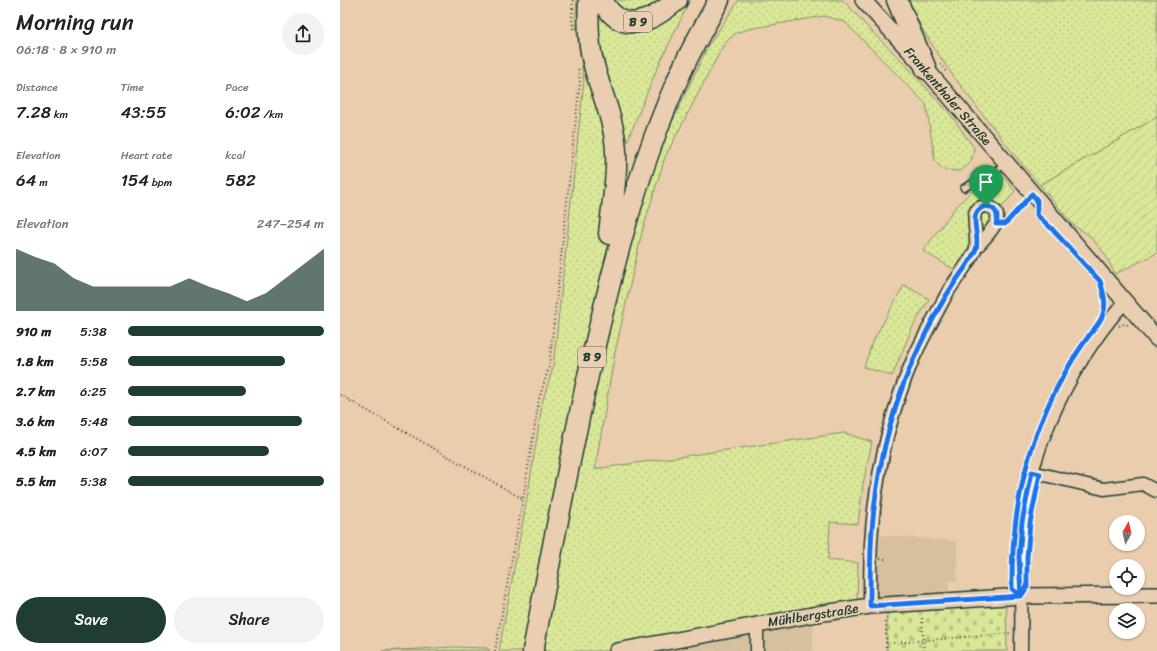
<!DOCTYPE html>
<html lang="en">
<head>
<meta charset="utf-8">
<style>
  body { margin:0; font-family:Sriracha,sans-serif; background:#f2f2f2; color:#202124; height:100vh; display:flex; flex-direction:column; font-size:15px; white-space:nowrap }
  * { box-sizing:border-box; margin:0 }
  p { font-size:13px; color:#757577 }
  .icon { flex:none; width:22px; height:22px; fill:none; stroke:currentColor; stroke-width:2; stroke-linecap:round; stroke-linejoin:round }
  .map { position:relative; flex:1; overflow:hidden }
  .side { display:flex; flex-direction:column; background:#fff; width:340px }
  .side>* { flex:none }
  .needle { width:26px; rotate:8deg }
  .tools { position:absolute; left:769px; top:515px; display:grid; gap:8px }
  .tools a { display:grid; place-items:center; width:36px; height:36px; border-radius:50%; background:#fff; box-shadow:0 1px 3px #0004; font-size:20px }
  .pin { position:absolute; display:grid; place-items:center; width:34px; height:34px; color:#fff; margin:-41px -17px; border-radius:50% 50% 50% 0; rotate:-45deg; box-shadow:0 0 4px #0007 }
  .pin .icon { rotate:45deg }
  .round { display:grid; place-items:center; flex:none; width:42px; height:42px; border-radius:21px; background:#f2f2f2 }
  .overview { display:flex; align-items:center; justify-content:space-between; height:68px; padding:0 16px }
  h1 { font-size:22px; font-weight:600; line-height:30px }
  .metrics { display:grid; grid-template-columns:repeat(3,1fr); gap:6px; height:68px; padding:4px 16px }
  .metrics div { display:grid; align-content:center }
  .metrics b { font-size:17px; font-weight:600 }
  .metrics small { font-size:11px; font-weight:400 }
  .metrics p { font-size:11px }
  .chart { height:112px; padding:8px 16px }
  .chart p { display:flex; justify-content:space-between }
  .chart svg { width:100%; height:72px; margin-top:4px; fill:#1f3d34; opacity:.7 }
  .primary-button { display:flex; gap:8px; margin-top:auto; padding:8px 16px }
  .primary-button a { flex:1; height:46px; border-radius:24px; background:#1f3d34; color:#fff; font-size:16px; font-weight:600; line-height:46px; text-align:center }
  .primary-button a+a { background:#f2f2f2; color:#202124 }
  ul { padding:0 16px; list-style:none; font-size:13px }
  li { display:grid; grid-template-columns:64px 48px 1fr; align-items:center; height:30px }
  li i { height:10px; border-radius:5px; background:#1f3d34 }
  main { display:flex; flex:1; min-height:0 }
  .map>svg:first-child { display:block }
  .built { fill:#d7c09e }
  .grass { fill:url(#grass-dots); stroke:#7c9266 }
  .cemetery { fill:url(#cemetery-stones); stroke:#7c9266 }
  .garden { fill:url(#garden-furrows); stroke:#7c9266 }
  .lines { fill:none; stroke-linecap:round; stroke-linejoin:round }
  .service-casing { stroke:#1f3d34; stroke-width:9 }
  .minor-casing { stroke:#1f3d34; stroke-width:15 }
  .tertiary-casing { stroke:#1f3d34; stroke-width:18 }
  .trunk-casing { stroke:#1f3d34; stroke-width:23 }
  .path { stroke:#1f3d34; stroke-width:2; stroke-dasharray:1 3; stroke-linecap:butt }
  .service { stroke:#eaceb1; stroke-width:6 }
  .minor { stroke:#eaceb1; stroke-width:12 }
  .tertiary { stroke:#eaceb1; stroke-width:15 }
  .trunk { stroke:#eaceb1; stroke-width:20 }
  .route-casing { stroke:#fff; stroke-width:8 }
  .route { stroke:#1a73e8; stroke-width:5 }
  .labels { text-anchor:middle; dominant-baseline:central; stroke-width:3; stroke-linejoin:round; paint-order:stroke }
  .shield { fill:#eaceb1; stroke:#5c685a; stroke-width:1 }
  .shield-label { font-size:12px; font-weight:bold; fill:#1f3d34 }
  .street-label { font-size:13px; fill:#1f3d34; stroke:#eaceb1 }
</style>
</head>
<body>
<main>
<section class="side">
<div class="overview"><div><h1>Morning run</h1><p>06:18 · 8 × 910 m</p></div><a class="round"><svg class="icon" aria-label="share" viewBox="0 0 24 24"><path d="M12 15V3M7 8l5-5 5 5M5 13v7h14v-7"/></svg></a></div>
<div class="metrics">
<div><p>Distance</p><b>7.28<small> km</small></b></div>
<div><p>Time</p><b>43:55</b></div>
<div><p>Pace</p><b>6:02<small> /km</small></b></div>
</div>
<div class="metrics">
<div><p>Elevation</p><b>64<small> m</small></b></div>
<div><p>Heart rate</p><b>154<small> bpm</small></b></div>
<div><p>kcal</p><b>582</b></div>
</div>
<div class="chart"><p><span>Elevation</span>247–254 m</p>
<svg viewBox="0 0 160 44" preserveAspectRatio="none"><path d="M0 44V6L10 11L20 15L30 24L40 29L50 29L60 29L70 29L80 29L90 24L100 29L110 33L120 38L130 33L140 24L150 15L160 6V44z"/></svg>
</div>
<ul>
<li><b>910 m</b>5:38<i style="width:100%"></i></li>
<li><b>1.8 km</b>5:58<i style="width:80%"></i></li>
<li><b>2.7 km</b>6:25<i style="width:60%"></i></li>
<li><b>3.6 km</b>5:48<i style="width:89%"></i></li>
<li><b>4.5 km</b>6:07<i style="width:72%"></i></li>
<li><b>5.5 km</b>5:38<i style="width:100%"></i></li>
</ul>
<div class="primary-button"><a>Save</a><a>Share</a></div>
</section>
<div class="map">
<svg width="817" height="651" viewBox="0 0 817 651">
  <defs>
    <pattern id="grass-dots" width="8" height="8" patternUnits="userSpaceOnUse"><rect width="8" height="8" fill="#dae698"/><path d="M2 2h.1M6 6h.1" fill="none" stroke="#bbc684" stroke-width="1.8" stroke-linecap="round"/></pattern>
    <pattern id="cemetery-stones" width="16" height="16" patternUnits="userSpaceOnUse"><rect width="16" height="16" fill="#dae698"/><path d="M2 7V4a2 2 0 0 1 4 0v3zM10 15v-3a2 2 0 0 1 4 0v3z" fill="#bbc684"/></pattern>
    <pattern id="garden-furrows" width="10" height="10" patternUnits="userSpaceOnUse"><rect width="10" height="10" fill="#dae698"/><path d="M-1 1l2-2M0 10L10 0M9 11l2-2" fill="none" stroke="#bbc684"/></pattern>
  </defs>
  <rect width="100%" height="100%" fill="#e9cdac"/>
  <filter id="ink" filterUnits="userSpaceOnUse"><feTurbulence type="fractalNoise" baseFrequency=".025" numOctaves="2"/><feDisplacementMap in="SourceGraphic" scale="8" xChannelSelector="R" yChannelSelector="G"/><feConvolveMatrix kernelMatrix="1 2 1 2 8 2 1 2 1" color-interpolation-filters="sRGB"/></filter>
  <g filter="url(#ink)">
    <!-- built -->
    <path class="built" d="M 539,535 L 617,541 L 617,581 L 609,581 L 609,593 L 537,597 Z
      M 473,621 L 473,651 L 307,651 Z"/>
    <!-- grass -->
    <path class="grass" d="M 237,0 L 245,0 L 272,154 L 295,211 L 318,152 L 368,46 L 399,0 L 503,0 L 531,31 L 562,61 L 610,114 L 634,148 L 631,162 L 621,171 L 604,170 L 595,161 L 586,104 L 505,22 L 484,16 L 408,29 L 396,33 L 384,44 L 325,157 L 302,232 L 275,352 L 255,469 L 504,433 L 532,442 L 523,484 L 518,524 L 490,522 L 488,560 L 518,563 L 517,601 L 474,607 L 473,621 L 307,651 L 159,651 L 187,499 L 203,400 L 213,368 L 244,81 L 235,20 Z
      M 269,0 L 325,0 L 311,10 L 288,15 Z
      M 347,0 L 350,0 L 316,71 L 284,149 L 258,51 L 257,2 L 276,24 L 336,10 Z
      M 567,0 L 817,0 L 817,117 L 700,185 C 683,167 668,146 652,126 C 620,86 589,46 567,0 Z
      M 662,175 L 675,191 L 631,245 L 615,270 L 583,251 L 615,208 L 637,186 Z
      M 564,285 L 589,299 L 572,328 L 552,376 L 524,367 L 532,343 Z
      M 114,647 L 146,648 L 150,650 L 42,651 Z"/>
    <!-- cemetery -->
    <path class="cemetery" d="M 666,605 L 667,651 L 547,651 L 547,612 Z"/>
    <!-- garden -->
    <path class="garden" d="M 817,117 L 817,253 L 775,274 L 765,254 L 749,235 L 733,225 L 700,185 Z"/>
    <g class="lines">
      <defs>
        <path id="service" d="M 624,188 L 667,164"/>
        <path id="minor" d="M 692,472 L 764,489 L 803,484 L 816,491
          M 530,606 C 530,585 530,564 531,542 C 535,480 549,415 574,357 C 585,334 597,312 609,290 C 614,282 636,253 636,247 C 637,238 633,220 635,213 C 640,201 659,206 657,219 C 656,227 642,241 636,248
          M 417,625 L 417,651
          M 681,651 C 681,633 682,615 681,597 C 681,583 679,570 679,557 C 680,468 726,368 785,302"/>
        <path id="tertiary" d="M 523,0 L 586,69 L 817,339
          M 277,651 L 477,614 L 530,606 L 681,596 L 817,595"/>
        <path id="trunk" d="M 249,0 C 248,17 248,35 251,52 C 256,82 271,109 275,140 C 279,170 272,203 269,234
          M 262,0 C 282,37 311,22 337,0
          M 557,0 L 586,69
          M 193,651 C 210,559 228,467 248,376 C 271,273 297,169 341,72 C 352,47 366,24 379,0"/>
      </defs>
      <!-- service casing -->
      <use href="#service" class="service-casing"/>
      <!-- minor casing -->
      <use href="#minor" class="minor-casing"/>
      <!-- tertiary casing -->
      <use href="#tertiary" class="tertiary-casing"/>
      <!-- trunk casing -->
      <use href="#trunk" class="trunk-casing"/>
      <!-- path -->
      <path class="path" d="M 233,29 L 232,20 L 233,0
        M 600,64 L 607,73
        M 668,220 L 684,203
        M 764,297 L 764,310
        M 779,326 L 784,324 L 789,325
        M 0,395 L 183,499
        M 540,559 L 548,559
        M 582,618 L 584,651
        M 553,643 L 672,633
        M 155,651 L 183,499 L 199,399 L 209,367 L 240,81 L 238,67
        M 546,651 L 546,616"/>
      <!-- service -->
      <use href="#service" class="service"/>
      <!-- minor -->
      <use href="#minor" class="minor"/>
      <!-- tertiary -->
      <use href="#tertiary" class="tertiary"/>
      <!-- trunk -->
      <use href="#trunk" class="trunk"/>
    </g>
  </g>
  <g class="lines" filter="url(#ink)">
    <defs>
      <path id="route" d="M 646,206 C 625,212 641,234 636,249 C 634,255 620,275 615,282 C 602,301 591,322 581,343 C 555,397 539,458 533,518 C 530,547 530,577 530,606 L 681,596 L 687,587 L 687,557 L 690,523 L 700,474 L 692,472 L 682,522 L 679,557 L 681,596 L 672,589 C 671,511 686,440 725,373 C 732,360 740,348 748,337 C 753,330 761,322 763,314 C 767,304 763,291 760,281 L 711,228 L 697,215 L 697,200 L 692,194 L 665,224 L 656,224 C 659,214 656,208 646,206"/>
    </defs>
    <!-- route casing -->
    <use href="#route" class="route-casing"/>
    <!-- route -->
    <use href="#route" class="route"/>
  </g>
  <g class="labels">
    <!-- shield labels -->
    <g class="shield">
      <rect x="284" y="12" width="28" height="20" rx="3"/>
      <rect x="238" y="347" width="28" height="20" rx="3"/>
    </g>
    <g class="shield-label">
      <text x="298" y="22">B 9</text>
      <text x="252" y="357">B 9</text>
    </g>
    <!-- street labels -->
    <g class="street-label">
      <text transform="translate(608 96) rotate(49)">Frankenthaler Straße</text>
      <text transform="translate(473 615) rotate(-9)">Mühlbergstraße</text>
    </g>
  </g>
</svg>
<div class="tools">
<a><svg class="needle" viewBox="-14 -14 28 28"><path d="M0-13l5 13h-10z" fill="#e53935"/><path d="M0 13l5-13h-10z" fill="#757577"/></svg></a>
<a><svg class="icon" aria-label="locate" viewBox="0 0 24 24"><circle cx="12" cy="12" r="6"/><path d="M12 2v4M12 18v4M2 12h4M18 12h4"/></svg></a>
<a><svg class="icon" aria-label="layers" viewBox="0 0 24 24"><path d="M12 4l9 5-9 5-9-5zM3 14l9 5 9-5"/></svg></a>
</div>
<div class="pin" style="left:646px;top:206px;background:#1e9e55"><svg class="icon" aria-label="arrive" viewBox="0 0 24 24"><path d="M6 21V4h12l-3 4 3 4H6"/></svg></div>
</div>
</main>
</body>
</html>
